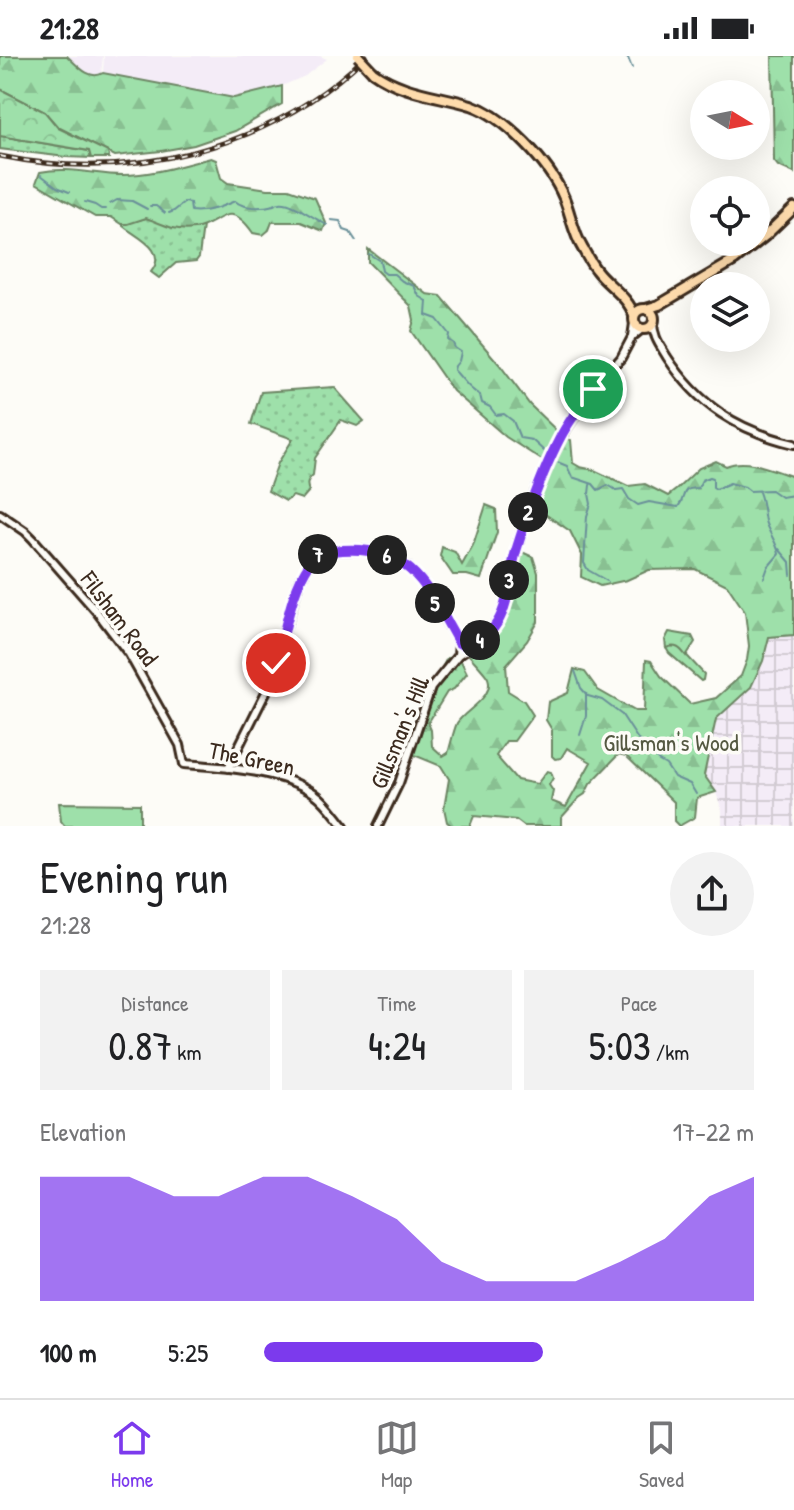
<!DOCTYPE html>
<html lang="en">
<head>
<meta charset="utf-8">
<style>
  body { margin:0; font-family:"Patrick Hand",sans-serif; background:#f2f2f2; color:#202124; height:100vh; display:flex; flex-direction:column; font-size:30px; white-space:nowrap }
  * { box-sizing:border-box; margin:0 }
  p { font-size:26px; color:#757577 }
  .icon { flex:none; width:44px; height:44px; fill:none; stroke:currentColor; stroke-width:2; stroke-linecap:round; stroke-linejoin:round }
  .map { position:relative; height:770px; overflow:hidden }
  .panel { display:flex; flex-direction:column; background:#fff; flex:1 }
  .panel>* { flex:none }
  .needle { width:52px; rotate:100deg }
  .fabs { position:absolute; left:690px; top:24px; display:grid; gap:16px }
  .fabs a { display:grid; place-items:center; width:80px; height:80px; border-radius:50%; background:#fff; box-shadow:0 8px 32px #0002; font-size:40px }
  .pin { position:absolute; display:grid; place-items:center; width:68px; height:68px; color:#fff; margin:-34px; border:4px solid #fff; border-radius:50%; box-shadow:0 2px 8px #0007 }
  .km { position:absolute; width:40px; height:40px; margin:-20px; border-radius:50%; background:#222; color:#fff; font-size:22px; line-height:40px; text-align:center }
  .round { display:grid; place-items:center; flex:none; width:84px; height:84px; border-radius:42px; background:#f2f2f2 }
  .overview { display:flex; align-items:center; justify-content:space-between; height:136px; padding:0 40px }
  h1 { font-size:44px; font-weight:600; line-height:60px }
  .metrics { display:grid; grid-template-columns:repeat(3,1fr); gap:12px; height:136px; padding:8px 40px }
  .metrics div { display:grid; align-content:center; border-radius:0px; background:#f2f2f2; text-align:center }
  .metrics b { font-size:40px; font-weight:600 }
  .metrics small { font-size:22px; font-weight:400 }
  .metrics p { font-size:22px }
  .chart { height:224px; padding:16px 40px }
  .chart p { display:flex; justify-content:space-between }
  .chart svg { width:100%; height:144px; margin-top:8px; fill:#7c3aed; opacity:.7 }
  ul { padding:0 40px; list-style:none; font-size:26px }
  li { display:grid; grid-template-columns:128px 96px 1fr; align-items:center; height:60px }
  li i { height:20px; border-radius:10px; background:#7c3aed }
  .status { display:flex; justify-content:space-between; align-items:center; height:56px; padding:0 40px; background:#fff; direction:ltr }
  .status svg { height:22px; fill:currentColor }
  .menu { display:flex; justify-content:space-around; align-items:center; height:112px; border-top:2px solid #e0e0e0; background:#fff; font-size:22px; color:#757577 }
  .menu a { display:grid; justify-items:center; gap:4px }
  .menu .selected { color:#7c3aed }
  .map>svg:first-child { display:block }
  .built { fill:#f4ecf7 }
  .industrial { fill:url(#industrial-grid) }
  .grass { fill:url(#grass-dots); stroke:#6c8564; stroke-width:2 }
  .forest { fill:url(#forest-firs); stroke:#6c8564; stroke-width:2 }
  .park { fill:url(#park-crowns); stroke:#6c8564; stroke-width:2 }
  .garden { fill:#9ee0aa; stroke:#6c8564; stroke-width:2 }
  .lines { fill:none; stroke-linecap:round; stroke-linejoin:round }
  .stream { stroke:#6a9099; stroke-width:2 }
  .minor-casing { stroke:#3b2a1e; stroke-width:12 }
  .major-casing { stroke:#3b2a1e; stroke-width:14 }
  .minor { stroke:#fdfcf7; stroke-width:6 }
  .major { stroke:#fedbac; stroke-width:8 }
  .rail-casing { stroke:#3b2a1e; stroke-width:5 }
  .rail { stroke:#fdfcf7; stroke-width:2; stroke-dasharray:6; stroke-linecap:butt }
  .major-bridge-casing { stroke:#3b2a1e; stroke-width:14; stroke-linecap:butt }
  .major-bridge { stroke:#fedbac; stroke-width:8 }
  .route-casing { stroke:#fff; stroke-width:16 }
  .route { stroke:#7c3aed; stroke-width:10 }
  .labels { text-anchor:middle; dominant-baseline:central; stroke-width:7; stroke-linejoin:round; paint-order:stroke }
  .street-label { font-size:24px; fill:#3b2a1e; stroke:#fdfcf7 }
  .park-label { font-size:24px; fill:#545841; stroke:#fdfcf7 }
</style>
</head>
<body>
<div class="status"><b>21:28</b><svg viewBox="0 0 49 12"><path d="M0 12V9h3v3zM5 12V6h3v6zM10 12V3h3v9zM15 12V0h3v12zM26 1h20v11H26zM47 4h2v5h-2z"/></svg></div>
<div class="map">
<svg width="794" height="770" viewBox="0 0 794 770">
  <defs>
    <pattern id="industrial-grid" width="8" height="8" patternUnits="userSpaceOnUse" patternTransform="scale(2)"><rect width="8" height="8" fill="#f4ecf7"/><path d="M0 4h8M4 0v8" fill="none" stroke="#d2cbd3"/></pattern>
    <pattern id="grass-dots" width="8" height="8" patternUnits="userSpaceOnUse" patternTransform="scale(2)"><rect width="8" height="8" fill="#9ee0aa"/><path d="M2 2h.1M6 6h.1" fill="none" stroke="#89c092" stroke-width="1.8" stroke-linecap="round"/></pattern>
    <pattern id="forest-firs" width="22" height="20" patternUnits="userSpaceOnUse" patternTransform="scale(2)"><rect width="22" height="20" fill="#9ee0aa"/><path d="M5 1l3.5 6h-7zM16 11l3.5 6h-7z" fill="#89c092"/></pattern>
    <pattern id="park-crowns" width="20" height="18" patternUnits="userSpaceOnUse" patternTransform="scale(2)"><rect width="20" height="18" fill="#9ee0aa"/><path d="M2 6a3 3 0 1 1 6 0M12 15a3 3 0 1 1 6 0" fill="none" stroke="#89c092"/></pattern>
  </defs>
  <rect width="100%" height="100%" fill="#fdfcf7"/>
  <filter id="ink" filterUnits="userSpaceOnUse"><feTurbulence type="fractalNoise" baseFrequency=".0125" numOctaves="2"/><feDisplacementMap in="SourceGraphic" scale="16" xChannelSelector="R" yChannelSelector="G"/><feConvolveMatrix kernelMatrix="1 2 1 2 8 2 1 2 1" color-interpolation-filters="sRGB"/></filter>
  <g filter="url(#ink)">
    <!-- built -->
    <path class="built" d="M 67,0 L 103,0 L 101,19 L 88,19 Z
      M 104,0 L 320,0 L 327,3 L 305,20 L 282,30 L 234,42 L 103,17 Z"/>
    <!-- industrial -->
    <path class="industrial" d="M 794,579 L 794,770 L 722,770 L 722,754 L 716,737 L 704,719 L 716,663 L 751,631 L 763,605 L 769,581 Z"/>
    <!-- grass -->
    <path class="grass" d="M 0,80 L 89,95 L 91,102 L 66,101 L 0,93 Z
      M 146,162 L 195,173 L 203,170 L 199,201 L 196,205 L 176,207 L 159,222 L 151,216 C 169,194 136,181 123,170 L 123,168 Z
      M 334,331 L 364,365 L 357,370 L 341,364 L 315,402 L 313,419 C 307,424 306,428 309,435 L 302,443 L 293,440 L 286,445 L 268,435 L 278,407 L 293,383 L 251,368 L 261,336 Z"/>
    <!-- forest -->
    <path class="forest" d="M 0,0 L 67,0 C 77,9 89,25 103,17 L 234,42 L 282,30 L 282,48 L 235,75 L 194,89 L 161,95 L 115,100 L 58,71 L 45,56 L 0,33 Z
      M 772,0 L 794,0 L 794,117 L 778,110 L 774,105 Z
      M 211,102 L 216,104 L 221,122 L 228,127 L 268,133 L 289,133 L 315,142 L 326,167 L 323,175 L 301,166 L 272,166 L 269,174 L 263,179 L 253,177 C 228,141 221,169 194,173 C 175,176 163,168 146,162 L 128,168 L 122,168 L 111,161 L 95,161 L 36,127 L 40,116 C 69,110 95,119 123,119 C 152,119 183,109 211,102 Z
      M 368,193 L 427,238 L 441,240 L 499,308 L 530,349 L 558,376 L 545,406 L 506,381 L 453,335 L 411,275 L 414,264 L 411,250 L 368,206 Z
      M 566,383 L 571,384 L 573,407 L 580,411 L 594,414 L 628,430 L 645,428 L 668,440 L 677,433 L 699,412 L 716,405 L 726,410 C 746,401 773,414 794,421 L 794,579 L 769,581 L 763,605 L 751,631 L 716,663 L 704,719 L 716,736 L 697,742 L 695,761 L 679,770 L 674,765 L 674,746 L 626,700 L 619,698 L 590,728 L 585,738 L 579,742 L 561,762 L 561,770 L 524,770 L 516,764 L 474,760 L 470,770 L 452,770 L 447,766 L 444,752 L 449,723 L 441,710 L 414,699 L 410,694 L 433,629 L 447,602 L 459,601 L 467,617 L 454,633 L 447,636 L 428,667 L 431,674 L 432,690 L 443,700 L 448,697 C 451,688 453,676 457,667 C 465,654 495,641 488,622 C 486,617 472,603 468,598 L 468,594 C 475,590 484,586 490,581 C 510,563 516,521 522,496 L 533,501 L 538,517 L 538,566 L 527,585 L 506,609 L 508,635 L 524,645 L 533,659 L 514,685 L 506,685 L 496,700 L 517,724 L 537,728 L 547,715 L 551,716 L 553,722 L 549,729 L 553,735 L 551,745 L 566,751 L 591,706 L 567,692 L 561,702 L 555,703 L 552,700 L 552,674 L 546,664 L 548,646 L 568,637 L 574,613 L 585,616 L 598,634 L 635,655 L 644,655 L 646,604 L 651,605 L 661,620 L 690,648 L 716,642 L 741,620 L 747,604 L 749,590 L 745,556 L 727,529 L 695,513 L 649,514 L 627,524 L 600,530 L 581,521 L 582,499 L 570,475 L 536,452 L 538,442 Z
      M 486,449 L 496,453 L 497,476 L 481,523 L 467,519 L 453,519 L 440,500 L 442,491 L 455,496 L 462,509 L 473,489 Z
      M 672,589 L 678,590 L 704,618 L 703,624 L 701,625 L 669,597 L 666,592 Z"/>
    <!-- park -->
    <path class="park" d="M 0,33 L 45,56 L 58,72 L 108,96 L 109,102 L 91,102 L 89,95 L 0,80 Z
      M 669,576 L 692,580 L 695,586 L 686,600 C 680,592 676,588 666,592 L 665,584 Z"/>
    <!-- garden -->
    <path class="garden" d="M 59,747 L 140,748 L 140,770 L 65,770 L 61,765 Z"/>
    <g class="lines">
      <!-- stream -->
      <path class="stream" d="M 623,0 L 628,2 L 632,12
        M 41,119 L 57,131 L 69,136
        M 85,146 L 95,149 L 101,153 L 105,153
        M 110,148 L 117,144 L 132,145 L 147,153
        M 150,150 L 156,150 L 165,157
        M 169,157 L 174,155 L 185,146 L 190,147 L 191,155 C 206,157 221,151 235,145 C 244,153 263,152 274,149 C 276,148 277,147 280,147 C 292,145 316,164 327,169
        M 331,164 L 340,165 L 344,174 L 350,176 L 356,185
        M 369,198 L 380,205 L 382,215 L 386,218 L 394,218 L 402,225 L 414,230 L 419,240 L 427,245 L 426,259 L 437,263 L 449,278 L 448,284 L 453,287 L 455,292 L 461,296 L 459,305 L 455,310 L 454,314 C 463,323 469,334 480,339 L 482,347 L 490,351 L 496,359 L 504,358 L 513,365 L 520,382 L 532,384 L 544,395
        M 555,405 L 567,410 L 572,421 L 593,428 L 598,434 L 608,429 L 616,434 L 623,433 L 629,443 L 638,449 L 649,446 L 678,451 C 687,440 679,432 698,432 L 702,424 L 710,421 L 713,422 L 713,431 L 716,433 L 730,427 L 745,431 L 750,435 L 771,434 L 781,441 L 794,439
        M 590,429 L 589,438 L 591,448 L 587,460 L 584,507 L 588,514 L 607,525
        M 759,436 C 763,446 763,455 765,465 C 768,476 777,486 779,498 L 768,511 L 764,522
        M 779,493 L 790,506 L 791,519
        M 575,615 L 581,632 L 588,640 L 602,644 L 622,659 L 639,685 L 659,705 L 666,709 L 674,721 L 690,728 L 696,738
        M 580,679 L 586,660 L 586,638"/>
      <defs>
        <path id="minor" d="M 653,266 C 653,281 660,289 667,301 C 699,350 737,374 794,388
          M 632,281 L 634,267
          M 0,458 L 25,475 L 33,483 L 97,556 L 129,598 L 180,689 L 184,708 C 224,711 280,714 314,737 C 326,745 335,759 344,770
          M 228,712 L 268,632 L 299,526 L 312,504 L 319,498 L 330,495 L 364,494 L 380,496 L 407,510 L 422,526 L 442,559 L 459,587 L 458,599
          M 378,770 L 399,727 L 431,632 L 458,599 L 491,576 L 500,561 L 506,546 L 511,515 L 522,474 L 536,434 L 561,381 L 593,333 L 621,302 L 632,281 L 642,273"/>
        <path id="major" d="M 373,16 C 402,37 438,39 471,49 C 506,61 550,108 564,142 C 571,159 573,177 583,193 C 587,200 591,208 596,214 C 607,229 629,241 634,260
          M634 263a10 10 0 1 1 20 0a10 10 0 1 1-20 0Z
          M 646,253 L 659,249 L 735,204 L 765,180 L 794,152"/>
      </defs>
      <!-- minor casing -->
      <use href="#minor" class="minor-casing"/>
      <!-- major casing -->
      <use href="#major" class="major-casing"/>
      <!-- minor -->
      <use href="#minor" class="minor"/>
      <!-- major -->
      <use href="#major" class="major"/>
      <defs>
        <path id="rail" d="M 0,100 C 130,127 270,94 366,0"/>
      </defs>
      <!-- rail casing -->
      <use href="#rail" class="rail-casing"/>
      <!-- rail -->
      <use href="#rail" class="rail"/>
      <defs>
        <path id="major-bridge" d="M 358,0 L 373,16"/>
      </defs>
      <!-- major-bridge casing -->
      <use href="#major-bridge" class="major-bridge-casing"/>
      <!-- major-bridge -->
      <use href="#major-bridge" class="major-bridge"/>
    </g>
  </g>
  <g class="lines" filter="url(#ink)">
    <defs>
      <path id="route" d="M 276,607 C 286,574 290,536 310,507 C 318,496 329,495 342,494 C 413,489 429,535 459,587 L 468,590 C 479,585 490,579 497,567 C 510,546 509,519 516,495 C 528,456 542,416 561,380 C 570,363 582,348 593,333"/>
    </defs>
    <!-- route casing -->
    <use href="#route" class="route-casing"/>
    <!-- route -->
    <use href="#route" class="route"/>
  </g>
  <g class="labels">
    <!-- street labels -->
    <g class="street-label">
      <text transform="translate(120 562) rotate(53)">Filsham Road</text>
      <text transform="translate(399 676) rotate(-68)">Gillsman's Hill</text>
      <text transform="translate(252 702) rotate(12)">The Green</text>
    </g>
    <!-- park labels -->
    <g class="park-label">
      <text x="671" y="686">Gillsman's Wood</text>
    </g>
  </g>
</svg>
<div class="fabs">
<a><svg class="needle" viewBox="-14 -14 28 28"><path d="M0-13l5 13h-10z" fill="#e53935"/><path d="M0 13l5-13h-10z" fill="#757577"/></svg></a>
<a><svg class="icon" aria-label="locate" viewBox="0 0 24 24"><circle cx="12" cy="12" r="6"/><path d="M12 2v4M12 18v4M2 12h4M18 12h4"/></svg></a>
<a><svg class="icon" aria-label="layers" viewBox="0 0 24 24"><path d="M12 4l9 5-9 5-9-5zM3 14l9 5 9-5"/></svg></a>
</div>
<div class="pin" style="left:593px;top:333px;background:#1e9e55"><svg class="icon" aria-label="arrive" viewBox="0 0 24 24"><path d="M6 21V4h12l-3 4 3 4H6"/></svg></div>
<div class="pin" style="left:276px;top:607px;background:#d93025"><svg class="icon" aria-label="check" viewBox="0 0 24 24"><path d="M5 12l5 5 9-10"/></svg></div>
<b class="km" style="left:528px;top:456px">2</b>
<b class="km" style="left:509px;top:524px">3</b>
<b class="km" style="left:480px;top:584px">4</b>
<b class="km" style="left:435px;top:547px">5</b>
<b class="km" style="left:387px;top:499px">6</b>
<b class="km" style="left:318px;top:498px">7</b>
</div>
<section class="panel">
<div class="overview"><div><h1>Evening run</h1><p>21:28</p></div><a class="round"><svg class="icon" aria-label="share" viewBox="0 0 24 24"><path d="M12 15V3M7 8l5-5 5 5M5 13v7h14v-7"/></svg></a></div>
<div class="metrics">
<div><p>Distance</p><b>0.87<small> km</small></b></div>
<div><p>Time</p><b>4:24</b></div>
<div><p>Pace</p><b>5:03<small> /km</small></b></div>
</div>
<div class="chart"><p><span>Elevation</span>17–22 m</p>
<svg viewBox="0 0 160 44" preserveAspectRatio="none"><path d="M0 44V6L10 6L20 6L30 12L40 12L50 6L60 6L70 12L80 19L90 32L100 38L110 38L120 38L130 32L140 25L150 12L160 6V44z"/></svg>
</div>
<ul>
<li><b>100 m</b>5:25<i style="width:57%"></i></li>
</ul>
</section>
<nav class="menu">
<a class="selected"><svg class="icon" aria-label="home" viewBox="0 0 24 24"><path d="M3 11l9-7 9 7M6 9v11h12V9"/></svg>Home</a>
<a><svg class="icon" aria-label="map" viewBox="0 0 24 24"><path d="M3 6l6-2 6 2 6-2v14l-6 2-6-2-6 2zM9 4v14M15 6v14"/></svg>Map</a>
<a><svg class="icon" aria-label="saved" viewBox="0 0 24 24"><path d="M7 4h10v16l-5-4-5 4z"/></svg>Saved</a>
</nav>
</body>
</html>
